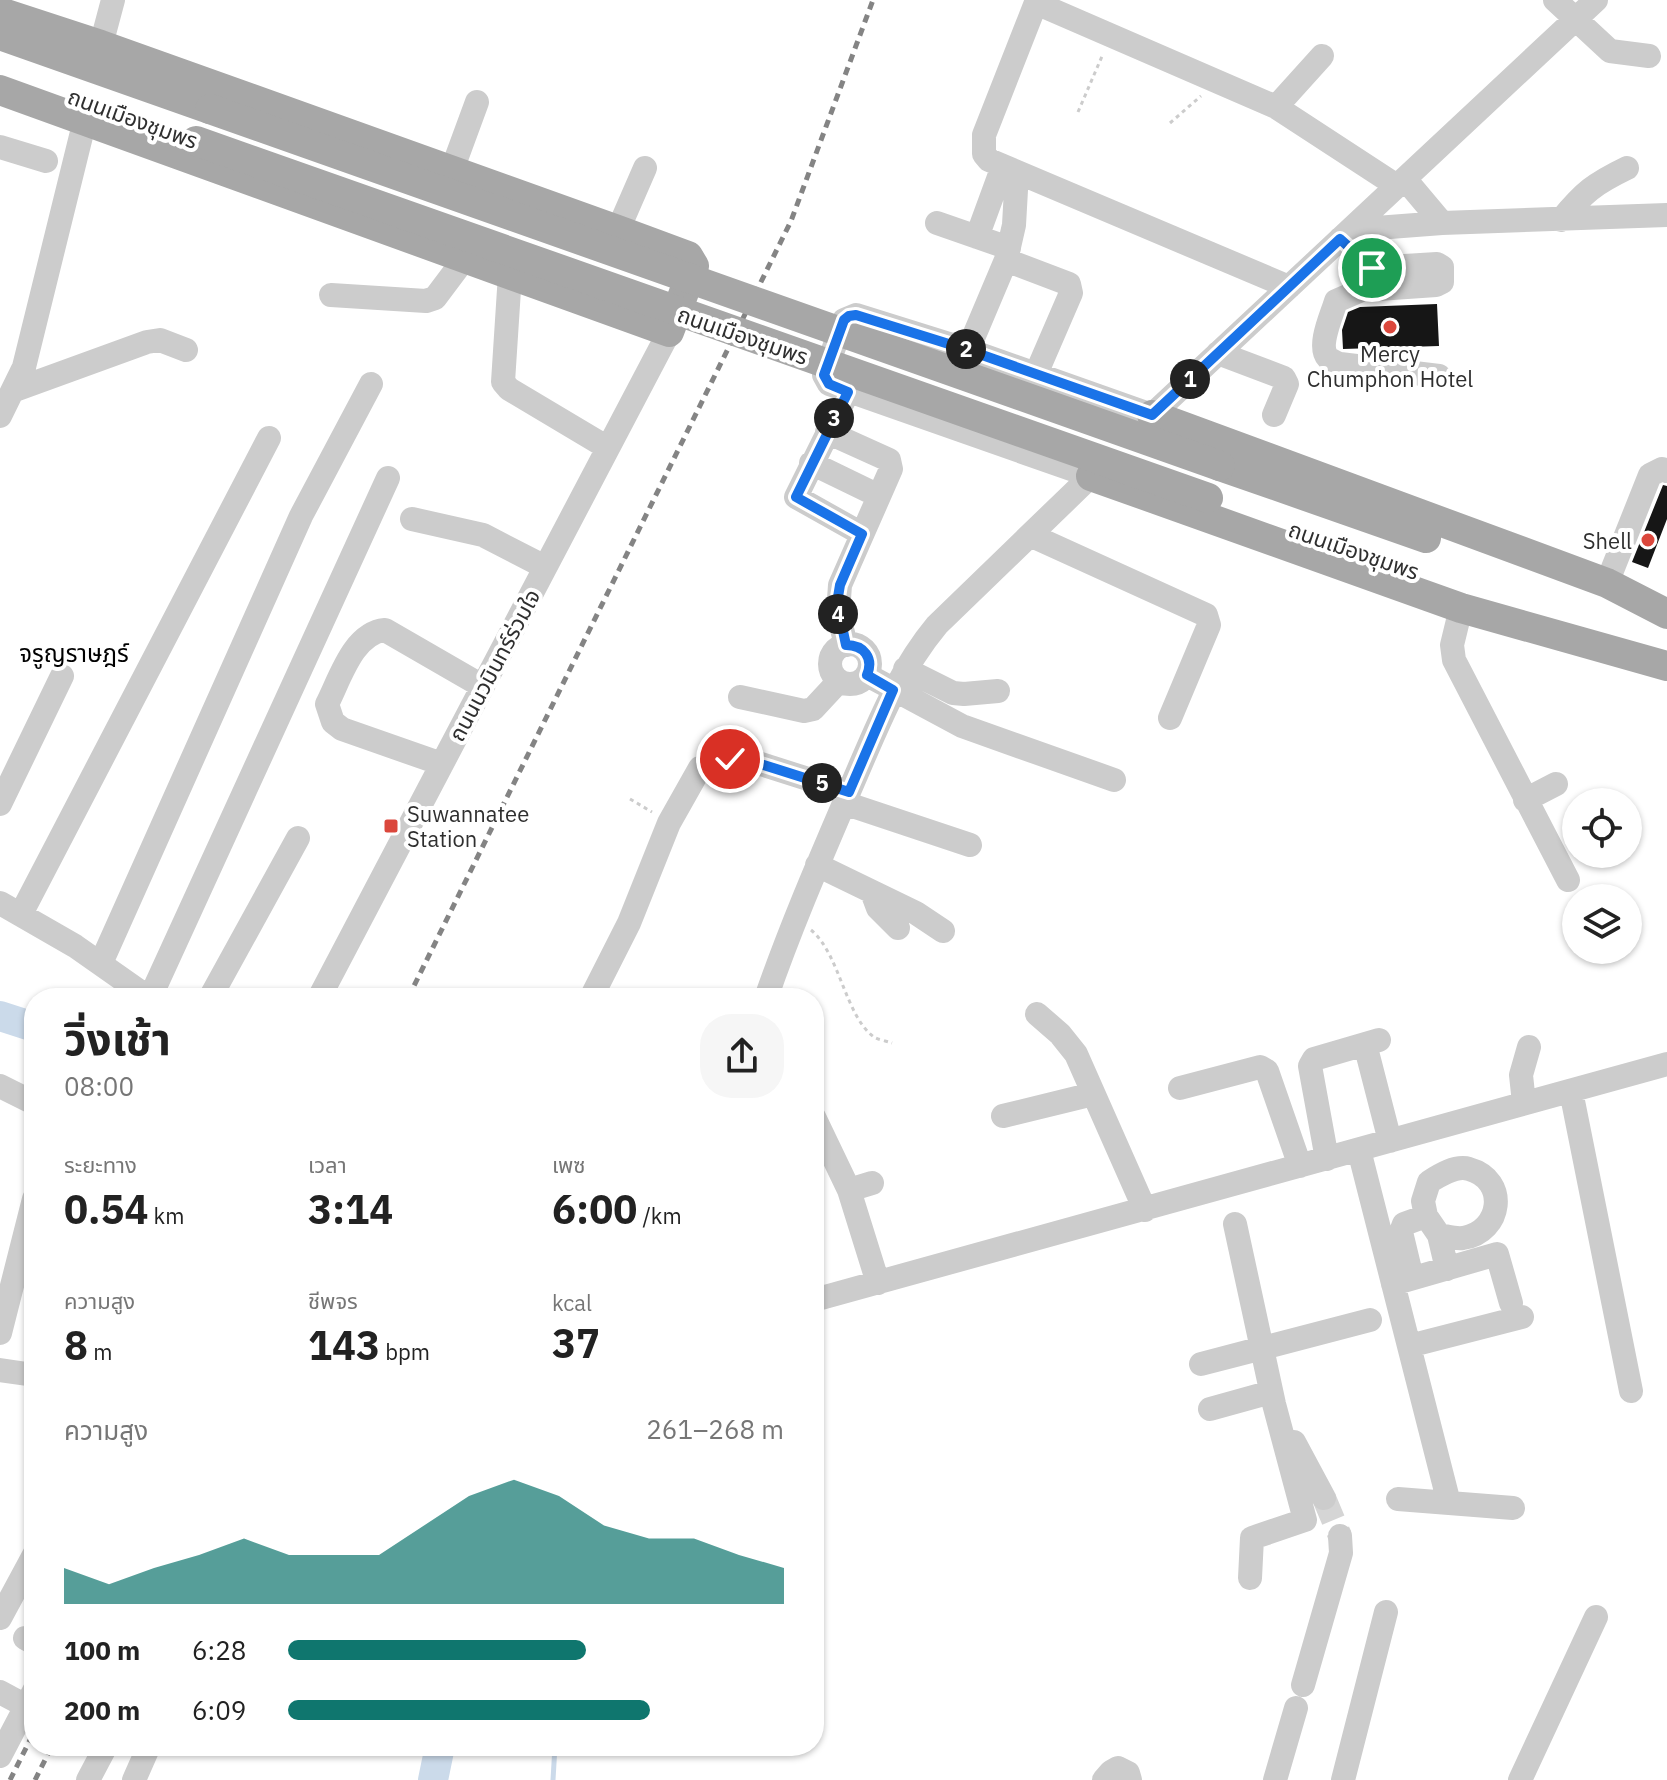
<!DOCTYPE html>
<html lang="th">
<head>
<meta charset="utf-8">
<style>
  body { margin:0; font-family:"IBM Plex Sans","Noto Sans Thai",sans-serif; background:#f6f6f6; color:#222; height:100vh; display:flex; flex-direction:column; font-size:30px; white-space:nowrap }
  * { box-sizing:border-box; margin:0 }
  p { font-size:26px; color:#767676 }
  .icon { flex:none; width:44px; height:44px; fill:none; stroke:currentColor; stroke-width:2; stroke-linecap:round; stroke-linejoin:round }
  .map { position:relative; flex:1; overflow:hidden }
  .sheet { position:absolute; left:24px; top:988px; width:800px; height:768px; display:flex; flex-direction:column; background:#fff; border-radius:32px; box-shadow:0 2px 6px #0004 }
  .sheet>* { flex:none }
  .controls { position:absolute; left:1562px; top:788px; display:grid; gap:16px }
  .controls a { display:grid; place-items:center; width:80px; height:80px; border-radius:50%; background:#fff; box-shadow:0 2px 6px #0004; font-size:40px }
  .pin { position:absolute; display:grid; place-items:center; width:68px; height:68px; color:#fff; margin:-34px; border:4px solid #fff; border-radius:50%; box-shadow:0 2px 8px #0007 }
  .km { position:absolute; width:40px; height:40px; margin:-20px; border-radius:50%; background:#222; color:#fff; font-size:22px; line-height:40px; text-align:center }
  .round { display:grid; place-items:center; flex:none; width:84px; height:84px; border-radius:32px; background:#f6f6f6 }
  .headline { display:flex; align-items:center; justify-content:space-between; height:136px; padding:0 40px }
  h1 { font-size:44px; font-weight:700; line-height:60px }
  .metrics { display:grid; grid-template-columns:repeat(3,1fr); gap:12px; height:136px; padding:8px 40px }
  .metrics div { display:grid; align-content:center }
  .metrics b { font-size:40px; font-weight:700 }
  .metrics small { font-size:22px; font-weight:400 }
  .metrics p { font-size:22px }
  .chart { height:224px; padding:16px 40px }
  .chart p { display:flex; justify-content:space-between }
  .chart svg { width:100%; height:144px; margin-top:8px; fill:#0f766e; opacity:.7 }
  ul { padding:0 40px; list-style:none; font-size:26px }
  li { display:grid; grid-template-columns:128px 96px 1fr; align-items:center; height:60px }
  li i { height:20px; border-radius:10px; background:#0f766e }
  .map>svg:first-child { display:block }
  .lines { fill:none; stroke-linecap:round; stroke-linejoin:round }
  .stream { stroke:#cbdaea; stroke-width:5 }
  .river { stroke:#cbdaea; stroke-width:30 }
  .building { fill:#161616 }
  .minor-tunnel { stroke:#d5d5d5; stroke-width:24; stroke-dasharray:24 12; stroke-linecap:butt }
  .path { stroke:#ccc; stroke-width:3; stroke-dasharray:4 4; stroke-linecap:butt }
  .minor { stroke:#ccc; stroke-width:24 }
  .major { stroke:#a7a7a7; stroke-width:30 }
  .rail { stroke:#848484; stroke-width:5; stroke-dasharray:8 6; stroke-linecap:butt }
  .major-bridge { stroke:#a7a7a7; stroke-width:30 }
  .route-casing { stroke:#fff; stroke-width:16 }
  .route { stroke:#1a73e8; stroke-width:10 }
  .poi-dot { fill:#db473c; stroke:#fff; stroke-width:3 }
  .labels { text-anchor:middle; dominant-baseline:central; stroke-width:8; stroke-linejoin:round; paint-order:stroke }
  .street-label { font-size:22px; fill:#2f2f2f; stroke:#fff }
  .poi-label { font-size:22px; fill:#2f2f2f; stroke:#fff }
  .neighbourhood-label { font-size:24px; fill:#000; stroke:#fff }
</style>
</head>
<body>
<div class="map">
<svg width="1667" height="1780" viewBox="0 0 1667 1780">
  <rect width="100%" height="100%" fill="#fff"/>
  <g class="lines">
    <!-- stream -->
    <path class="stream" d="M 553,1780 L 555,1746"/>
    <!-- river -->
    <path class="river" d="M 0,1016 L 34,1027
      M 433,1780 L 440,1746"/>
  </g>
  <!-- building -->
  <path class="building" d="M 1437,304 L 1439,346 L 1343,349 L 1342,330 L 1348,312 L 1360,307 Z
    M 1663,485 L 1667,486 L 1667,519 L 1648,568 L 1632,562 Z"/>
  <g class="lines">
    <!-- minor-tunnel -->
    <path class="minor-tunnel" d="M 1324,1498 L 1340,1536"/>
    <!-- path -->
    <path class="path" d="M 1078,112 L 1103,54
      M 1170,123 L 1201,96
      M 630,799 L 652,812
      M 811,930 C 840,954 845,1016 874,1037 C 879,1040 887,1041 892,1043"/>
    <!-- minor -->
    <path class="minor" d="M 1037,0 L 984,135 L 984,154 L 989,160 L 1289,287
      M 1555,0 L 1610,51 L 1649,56
      M 1036,3 L 1276,107 L 1397,186
      M 101,45 L 113,0
      M 1276,107 L 1322,56
      M 0,147 L 46,161
      M 452,170 L 477,102
      M 1405,179 L 1442,223
      M 1561,220 C 1584,192 1594,184 1627,168
      M 937,223 L 1009,248
      M 618,230 L 645,168
      M 1350,230 L 1442,223 L 1667,215
      M 977,237 L 1003,166
      M 1340,239 L 1372,268 L 1437,264 L 1442,267 L 1442,282 L 1436,285 L 1378,289 L 1373,285 L 1336,301 C 1332,315 1317,346 1328,358 C 1329,359 1339,364 1340,364 L 1439,376
      M 1006,260 L 1069,284 L 1071,293 L 1036,374
      M 510,274 L 503,382 L 509,389 L 608,448
      M 331,295 L 426,301 L 435,298 L 465,258
      M 968,350 L 1006,260 L 1014,225 L 1017,172
      M 1218,353 L 1284,378 L 1287,384 L 1274,415
      M 15,390 L 147,342 L 160,340 L 186,350
      M 848,392 L 796,497 L 862,534
      M 0,416 L 24,367 L 85,120
      M 827,432 L 889,460 L 891,469 L 840,585 L 838,613 L 846,645
      M 811,463 L 879,496
      M 412,519 L 483,535 L 545,567
      M 1030,535 L 1206,615 L 1209,625 L 1170,718
      M 1607,583 L 1650,475 L 1662,469 L 1667,471
      M 1461,608 L 1452,645 L 1454,660 L 1568,880
      M830 664a20 20 0 1 1 40 0a20 20 0 1 1-40 0Z
      M 905,669 L 953,693 L 964,694 L 998,691
      M 867,675 L 962,726 L 1114,780
      M 740,697 L 804,711 L 813,709 L 839,681
      M 442,764 L 342,729 L 333,722 L 327,704 C 340,679 353,633 385,630 L 482,686
      M 1525,800 L 1556,784
      M 844,803 L 970,845
      M 0,804 L 62,676
      M 817,865 L 916,913 L 943,931
      M 872,892 L 878,908 L 898,928
      M 0,903 L 75,946 L 149,998
      M 21,914 L 269,438
      M 101,963 L 301,516 L 371,384
      M 150,998 L 388,478
      M 210,998 L 298,838
      M 319,998 L 669,332
      M 591,998 L 629,923 L 669,823 L 700,768 L 730,759 L 745,759 L 849,792
      M 766,998 C 791,926 821,857 851,787 C 876,730 897,673 937,625 L 1091,476 L 829,384 L 824,375 L 844,320 L 856,315 L 968,350 L 1152,415 L 1596,0
      M 1037,1014 L 1060,1034 L 1076,1054 L 1145,1210
      M 1365,1044 L 1390,1141
      M 0,1086 L 34,1103
      M 1180,1088 L 1260,1067 L 1267,1071 L 1300,1166
      M 1571,1091 L 1631,1391
      M 1524,1103 L 1521,1075 L 1529,1047
      M 1003,1116 L 1093,1094
      M 814,1117 L 849,1190 L 878,1283
      M 1359,1150 L 1449,1503
      M 1327,1159 L 1310,1066 L 1314,1059 L 1379,1040
      M 849,1190 L 872,1183
      M 1235,1224 L 1274,1404 L 1305,1520 L 1252,1538 L 1250,1578
      M 1439,1235 C 1446,1236 1455,1239 1463,1238 C 1502,1232 1509,1180 1469,1169 C 1456,1165 1440,1175 1429,1182 L 1423,1201 L 1426,1216 L 1439,1235 L 1447,1269
      M 1412,1278 L 1401,1232 L 1404,1224 L 1426,1216
      M 1393,1284 L 1497,1254 L 1511,1303
      M 814,1300 L 1667,1064
      M 0,1333 L 34,1199
      M 1409,1346 L 1522,1317
      M 1201,1364 L 1370,1320
      M 0,1370 L 34,1375
      M 1210,1409 L 1271,1392
      M 1294,1442 L 1324,1498
      M 1398,1499 L 1513,1508
      M 0,1618 L 34,1555
      M 25,1638 L 34,1643
      M 1303,1685 L 1341,1553 L 1340,1536
      M 0,1692 L 26,1706
      M 0,1756 L 34,1691
      M 88,1780 L 106,1746
      M 134,1780 L 149,1746
      M 1104,1780 L 1111,1772 L 1118,1768 L 1128,1773 L 1130,1780
      M 1275,1780 L 1296,1708
      M 1343,1780 L 1386,1612
      M 1520,1780 L 1596,1617"/>
    <!-- major -->
    <path class="major" d="M 0,12 L 101,45 L 618,230 L 688,256 L 694,266 L 669,332 L 0,90
      M 0,35 L 210,109
      M 1152,415 L 1607,583 L 1667,614
      M 1220,466 L 1426,538
      M 1091,476 L 1461,608 L 1667,666"/>
    <!-- rail -->
    <path class="rail" d="M 408,998 L 791,221 L 873,0
      M 10,1780 L 34,1732
      M 35,1780 L 52,1746"/>
    <!-- major-bridge -->
    <path class="major-bridge" d="M 210,109 L 1220,466
      M 196,141 L 1208,498"/>
  </g>
  <g class="lines">
    <defs>
      <path id="route" d="M 730,759 L 745,759 L 849,792 L 893,690 L 867,675 C 874,658 864,645 846,645 L 837,603 L 840,585 L 862,534 L 796,497 L 848,392 L 829,384 L 824,375 L 844,320 L 849,316 L 856,315 L 968,350 L 1152,415 L 1340,239 L 1372,268"/>
    </defs>
    <!-- route casing -->
    <use href="#route" class="route-casing"/>
    <!-- route -->
    <use href="#route" class="route"/>
  </g>
  <!-- markers -->
  <g class="poi-dot">
    <circle cx="1390" cy="327" r="8"/>
    <circle cx="1648" cy="540" r="8"/>
    <rect x="383" y="818" width="16" height="16" rx="4"/>
  </g>
  <g class="labels">
    <!-- street labels -->
    <g class="street-label">
      <text transform="translate(133 118) rotate(20)">ถนนเมืองชุมพร</text>
      <text transform="translate(743 335) rotate(19)">ถนนเมืองชุมพร</text>
      <text transform="translate(1354 550) rotate(19)">ถนนเมืองชุมพร</text>
      <text transform="translate(494 665) rotate(-62)">ถนนนวมินทร์ร่วมใจ</text>
    </g>
    <!-- poi labels -->
    <g class="poi-label">
      <text x="1390" y="353">Mercy<tspan x="1390" dy="25">Chumphon Hotel</tspan></text>
      <text x="1632" y="540" text-anchor="end">Shell</text>
      <text x="407" y="813" text-anchor="start">Suwannatee<tspan x="407" dy="25">Station</tspan></text>
    </g>
    <!-- neighbourhood labels -->
    <g class="neighbourhood-label">
      <text x="74" y="653">จรูญราษฎร์</text>
    </g>
  </g>
</svg>
<div class="controls">
<a><svg class="icon" aria-label="locate" viewBox="0 0 24 24"><circle cx="12" cy="12" r="6"/><path d="M12 2v4M12 18v4M2 12h4M18 12h4"/></svg></a>
<a><svg class="icon" aria-label="layers" viewBox="0 0 24 24"><path d="M12 4l9 5-9 5-9-5zM3 14l9 5 9-5"/></svg></a>
</div>
<div class="pin" style="left:1372px;top:268px;background:#1e9e55"><svg class="icon" aria-label="arrive" viewBox="0 0 24 24"><path d="M6 21V4h12l-3 4 3 4H6"/></svg></div>
<div class="pin" style="left:730px;top:759px;background:#d93025"><svg class="icon" aria-label="check" viewBox="0 0 24 24"><path d="M5 12l5 5 9-10"/></svg></div>
<b class="km" style="left:1190px;top:379px">1</b>
<b class="km" style="left:966px;top:349px">2</b>
<b class="km" style="left:834px;top:418px">3</b>
<b class="km" style="left:838px;top:614px">4</b>
<b class="km" style="left:822px;top:783px">5</b>
<section class="sheet">
<div class="headline"><div><h1>วิ่งเช้า</h1><p>08:00</p></div><a class="round"><svg class="icon" aria-label="share" viewBox="0 0 24 24"><path d="M12 15V3M7 8l5-5 5 5M5 13v7h14v-7"/></svg></a></div>
<div class="metrics">
<div><p>ระยะทาง</p><b>0.54<small> km</small></b></div>
<div><p>เวลา</p><b>3:14</b></div>
<div><p>เพซ</p><b>6:00<small> /km</small></b></div>
</div>
<div class="metrics">
<div><p>ความสูง</p><b>8<small> m</small></b></div>
<div><p>ชีพจร</p><b>143<small> bpm</small></b></div>
<div><p>kcal</p><b>37</b></div>
</div>
<div class="chart"><p><span>ความสูง</span>261–268 m</p>
<svg viewBox="0 0 160 44" preserveAspectRatio="none"><path d="M0 44V33L10 38L20 33L30 29L40 24L50 29L60 29L70 29L80 20L90 11L100 6L110 11L120 20L130 24L140 24L150 29L160 33V44z"/></svg>
</div>
<ul>
<li><b>100 m</b>6:28<i style="width:60%"></i></li>
<li><b>200 m</b>6:09<i style="width:73%"></i></li>
</ul>
</section>
</div>
</body>
</html>
